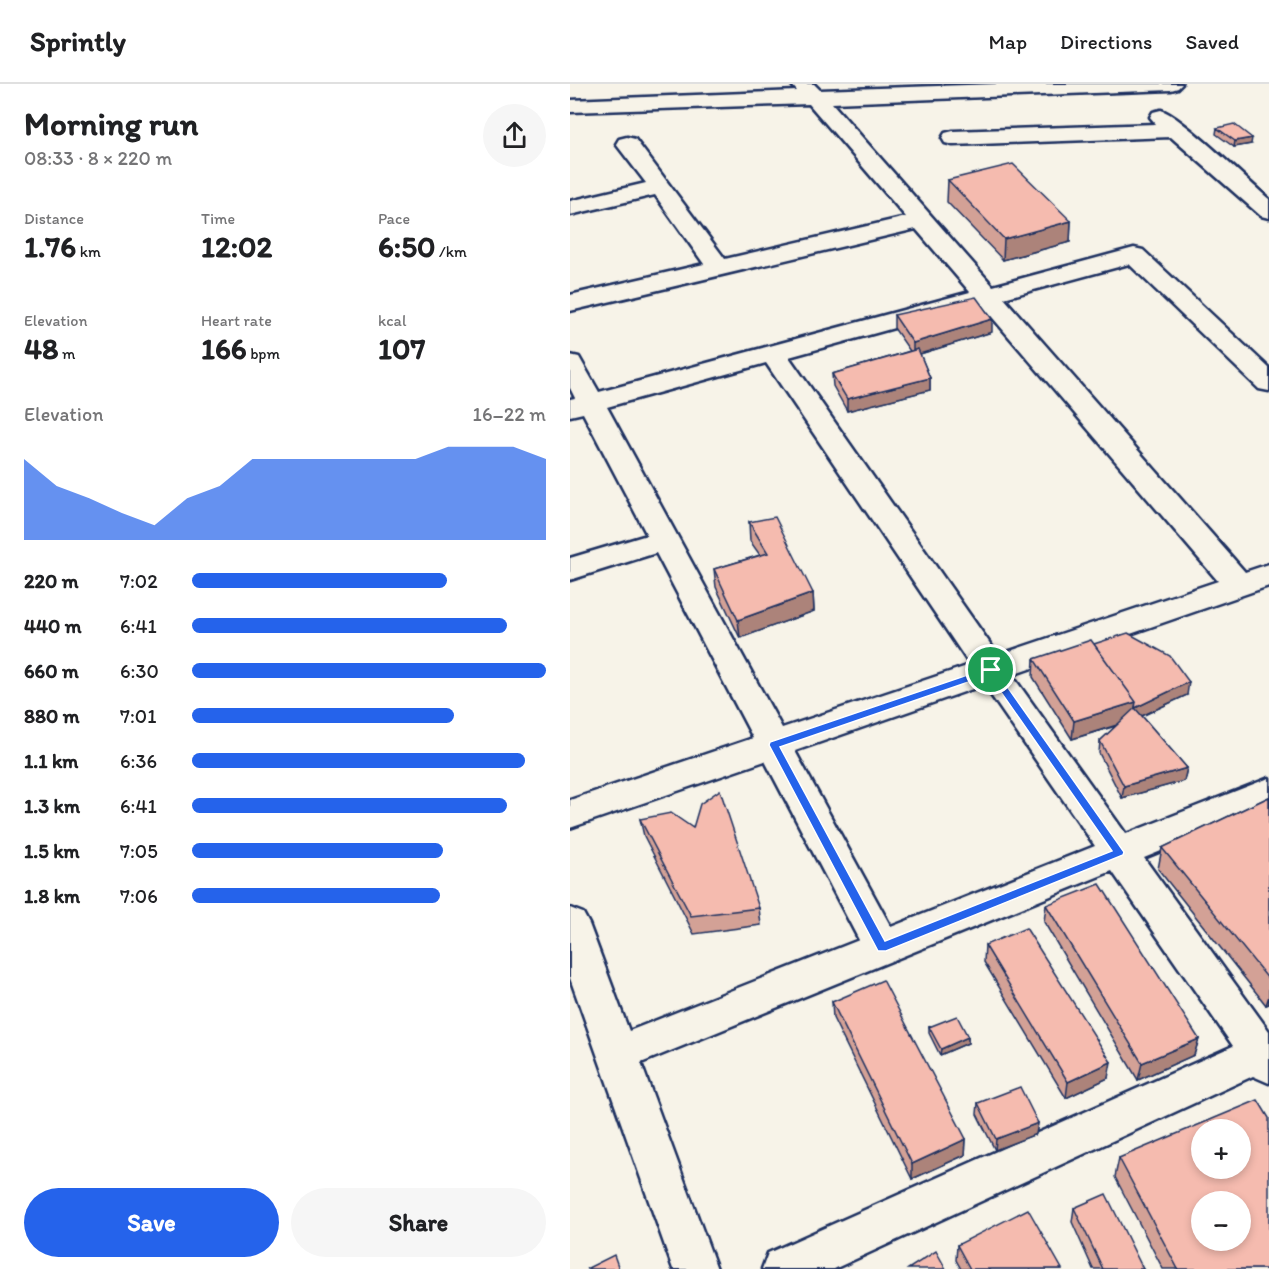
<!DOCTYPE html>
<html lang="en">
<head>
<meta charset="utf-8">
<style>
  body { margin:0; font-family:Itim,sans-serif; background:#f6f6f6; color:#202124; height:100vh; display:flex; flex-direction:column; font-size:22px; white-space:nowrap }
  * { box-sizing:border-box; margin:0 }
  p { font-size:20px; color:#757577 }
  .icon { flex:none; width:33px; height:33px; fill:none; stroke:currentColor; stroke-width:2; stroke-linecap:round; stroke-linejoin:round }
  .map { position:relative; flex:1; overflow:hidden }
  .details { display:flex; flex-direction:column; background:#fff; width:570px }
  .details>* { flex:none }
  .fabs { position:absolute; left:621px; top:1035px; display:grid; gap:12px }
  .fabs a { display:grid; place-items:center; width:60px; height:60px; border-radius:50%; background:#fff; box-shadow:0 3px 9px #0003; font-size:30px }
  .pin { position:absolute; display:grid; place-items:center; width:51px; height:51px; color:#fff; margin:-26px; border:3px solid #fff; border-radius:50%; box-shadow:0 2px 6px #0007 }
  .round { display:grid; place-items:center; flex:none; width:63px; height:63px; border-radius:32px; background:#f6f6f6 }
  .headline { display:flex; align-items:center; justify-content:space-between; height:102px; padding:0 24px }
  h1 { font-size:33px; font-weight:700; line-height:45px }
  .figures { display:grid; grid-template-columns:repeat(3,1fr); gap:9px; height:102px; padding:6px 24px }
  .figures div { display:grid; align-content:center }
  .figures b { font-size:30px; font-weight:700 }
  .figures small { font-size:16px; font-weight:400 }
  .figures p { font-size:16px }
  .chart { height:168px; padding:12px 24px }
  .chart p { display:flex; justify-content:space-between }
  .chart svg { width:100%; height:108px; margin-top:6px; fill:#2563eb; opacity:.7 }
  .action { display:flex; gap:12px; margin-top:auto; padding:12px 24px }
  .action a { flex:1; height:69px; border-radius:36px; background:#2563eb; color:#fff; font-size:24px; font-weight:700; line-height:69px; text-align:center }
  .action a+a { background:#f6f6f6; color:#202124 }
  ul { padding:0 24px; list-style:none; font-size:20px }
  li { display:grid; grid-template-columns:96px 72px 1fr; align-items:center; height:45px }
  li i { height:15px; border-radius:8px; background:#2563eb }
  header { display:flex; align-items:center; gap:36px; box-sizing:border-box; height:84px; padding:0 30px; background:#fff; border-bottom:2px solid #e0e0e0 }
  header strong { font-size:28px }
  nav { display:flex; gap:33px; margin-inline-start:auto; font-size:21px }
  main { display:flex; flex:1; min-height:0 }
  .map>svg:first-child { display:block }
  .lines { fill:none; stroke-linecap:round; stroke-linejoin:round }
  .minor-casing { stroke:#1b2f5e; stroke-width:5 }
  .minor { fill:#f7f3e8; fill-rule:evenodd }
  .wall { fill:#d3a196; stroke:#1b2f5e; stroke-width:1.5 }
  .shaded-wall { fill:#ac837a; stroke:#1b2f5e; stroke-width:1.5 }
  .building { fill:#f5bbaf; stroke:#1b2f5e; stroke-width:1.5; fill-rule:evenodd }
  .route { fill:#2563eb; stroke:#fff; stroke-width:1.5; fill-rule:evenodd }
</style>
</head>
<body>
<header>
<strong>Sprintly</strong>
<nav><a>Map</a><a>Directions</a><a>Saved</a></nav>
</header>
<main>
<section class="details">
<div class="headline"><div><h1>Morning run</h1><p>08:33 · 8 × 220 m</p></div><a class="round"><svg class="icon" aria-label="share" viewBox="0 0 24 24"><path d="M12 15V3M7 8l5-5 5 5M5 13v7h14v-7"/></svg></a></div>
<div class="figures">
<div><p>Distance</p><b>1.76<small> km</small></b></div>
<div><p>Time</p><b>12:02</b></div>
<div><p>Pace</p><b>6:50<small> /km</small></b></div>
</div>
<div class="figures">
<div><p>Elevation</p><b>48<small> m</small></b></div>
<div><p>Heart rate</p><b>166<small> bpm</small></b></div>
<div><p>kcal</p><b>107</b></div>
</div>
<div class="chart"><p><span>Elevation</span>16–22 m</p>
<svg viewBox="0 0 160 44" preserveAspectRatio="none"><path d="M0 44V11L10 22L20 27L30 33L40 38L50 27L60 22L70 11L80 11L90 11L100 11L110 11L120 11L130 6L140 6L150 6L160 11V44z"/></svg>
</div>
<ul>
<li><b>220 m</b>7:02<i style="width:72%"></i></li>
<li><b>440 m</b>6:41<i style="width:89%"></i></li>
<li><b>660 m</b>6:30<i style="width:100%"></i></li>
<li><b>880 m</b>7:01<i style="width:74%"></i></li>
<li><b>1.1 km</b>6:36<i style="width:94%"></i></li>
<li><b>1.3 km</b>6:41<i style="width:89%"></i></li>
<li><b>1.5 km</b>7:05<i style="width:71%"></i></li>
<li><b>1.8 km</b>7:06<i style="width:70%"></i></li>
</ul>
<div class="action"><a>Save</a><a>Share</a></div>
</section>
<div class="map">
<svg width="699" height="1185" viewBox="0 0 699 1185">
  <rect width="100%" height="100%" fill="#f7f3e8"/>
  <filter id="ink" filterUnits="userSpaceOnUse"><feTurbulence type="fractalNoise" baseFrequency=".0167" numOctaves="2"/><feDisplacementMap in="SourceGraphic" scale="12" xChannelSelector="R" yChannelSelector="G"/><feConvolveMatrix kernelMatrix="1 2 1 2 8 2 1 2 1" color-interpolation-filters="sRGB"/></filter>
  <g filter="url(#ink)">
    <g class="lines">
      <defs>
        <path id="minor" d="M 221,0 L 244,0 L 250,6 L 427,0 L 612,0 L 608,4 L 601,6 L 262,19 L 423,202 L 564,164 L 573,166 L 699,284 L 699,307 L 689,305 L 559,180 L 434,214 L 675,488 L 699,480 L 699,502 L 442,591 L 556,750 L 699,694 L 699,723 L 574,774 L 699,947 L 699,999 L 683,992 L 264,1185 L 192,1185 L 198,1169 L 663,962 L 542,787 L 71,979 L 147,1185 L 103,1185 L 0,894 L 0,824 L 13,829 L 19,840 L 59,947 L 289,856 L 195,677 L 0,744 L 0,716 L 183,654 L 86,469 L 0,496 L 0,474 L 77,451 L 13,329 L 0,332 L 0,315 L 5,314 L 0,304 L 0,271 L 9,273 L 29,308 L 400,208 L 346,145 L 0,227 L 0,211 L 134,180 L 85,111 L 0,131 L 0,117 L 76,99 L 46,60 L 49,55 L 57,53 L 65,55 L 155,175 L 336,133 L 239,20 L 0,28 L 0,16 L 227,7 ZM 411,220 L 648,497 L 428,571 L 219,273 ZM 196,279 L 400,581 L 212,644 L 37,323 ZM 414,601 L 525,762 L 321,843 L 225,667 Z
          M 591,26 C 610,31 679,98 699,115 L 699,134 L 691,132 L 601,53 L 383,61 L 375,59 L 372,54 L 375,49 L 383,47 L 586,40 L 580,33 L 583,28 Z"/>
      </defs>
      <!-- minor casing -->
      <use href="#minor" class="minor-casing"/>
      <!-- minor -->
      <use href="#minor" class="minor"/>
    </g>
    <!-- wall -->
    <path class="wall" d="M 647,44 L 681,60 L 664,63 L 646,50 Z
      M 378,96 L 501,137 L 500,158 L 433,176 L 377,118 Z
      M 324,231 L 422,248 L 350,270 L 360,294 L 360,306 L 277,327 L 263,302 L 262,290 L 340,267 L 324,244 Z
      M 179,438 L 243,509 L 244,527 L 170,554 L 146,503 L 144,485 L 190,471 L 180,457 Z
      M 524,560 L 617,611 L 572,632 L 617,684 L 614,697 L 552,714 L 529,669 L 530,657 L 546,642 L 502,655 L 463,593 L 464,575 Z
      M 699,713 L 699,920 L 696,921 L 588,785 L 592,764 Z
      M 70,735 L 189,824 L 191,841 L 124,850 L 74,752 Z
      M 476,821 L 629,955 L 624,971 L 568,996 L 474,838 Z
      M 415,861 L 538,994 L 496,1014 L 414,878 Z
      M 262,918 L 396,1055 L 395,1071 L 342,1095 L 263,934 Z
      M 359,943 L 398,953 L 398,959 L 370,971 L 359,949 Z
      M 408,1019 L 468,1039 L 466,1050 L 425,1066 L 407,1030 Z
      M 549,1074 L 699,1185 L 593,1185 L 545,1093 Z
      M 504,1124 L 573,1185 L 523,1185 L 502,1138 Z
      M 387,1161 L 492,1185 L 391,1185 L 386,1176 Z"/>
    <!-- shaded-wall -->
    <path class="shaded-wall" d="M 682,54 L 681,60 L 664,63 L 665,57 Z
      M 501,137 L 500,158 L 433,176 L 434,155 Z
      M 422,235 L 422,248 L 343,272 L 343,259 Z
      M 360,294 L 360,306 L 277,327 L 277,315 Z
      M 243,509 L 244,527 L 170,554 L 168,536 Z
      M 619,598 L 617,611 L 563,636 L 565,624 Z
      M 566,618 L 563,636 L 502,655 L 504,637 Z
      M 617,684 L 614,697 L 552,714 L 554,702 Z
      M 699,912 L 699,920 L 696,921 Z
      M 398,953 L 398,959 L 370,971 L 371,965 Z
      M 629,955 L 624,971 L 568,996 L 572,979 Z
      M 541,978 L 538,994 L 496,1014 L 498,998 Z
      M 468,1039 L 466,1050 L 425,1066 L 426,1055 Z
      M 396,1055 L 395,1071 L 342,1095 L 342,1080 Z"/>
    <!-- building -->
    <path class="building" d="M 664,40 L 682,54 L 665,57 L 647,44 Z
      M 443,80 L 501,137 L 434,155 L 378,96 Z
      M 406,213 L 422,235 L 343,259 L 324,231 Z
      M 348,265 L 360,294 L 277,315 L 262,290 Z
      M 205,433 L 243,509 L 168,536 L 144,485 L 198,469 L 179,438 Z
      M 558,549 L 600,572 L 619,598 L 565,624 L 566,618 L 524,560 Z
      M 521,556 L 566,618 L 504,637 L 464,575 Z
      M 565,624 L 617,684 L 554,702 L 530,657 Z
      M 150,706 L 189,824 L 121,832 L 70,735 L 101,729 L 123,744 L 130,720 Z
      M 699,713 L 699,896 L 592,764 Z
      M 530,800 L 629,955 L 572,979 L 476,821 Z
      M 456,844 L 541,978 L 498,998 L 415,861 Z
      M 313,896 L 396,1055 L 342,1080 L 262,918 Z
      M 387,932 L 398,953 L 371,965 L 359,943 Z
      M 450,1003 L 468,1039 L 426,1055 L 408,1019 Z
      M 688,1016 L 699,1034 L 699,1185 L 608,1185 L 549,1074 ZM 632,1046 L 670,1046 L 670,1084 L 632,1084 ZM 632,1118 L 670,1118 L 670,1156 L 632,1156 Z
      M 536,1110 L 573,1185 L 533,1185 L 504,1124 Z
      M 458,1125 L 492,1185 L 400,1185 L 387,1161 Z
      M 366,1167 L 376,1185 L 338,1185 Z
      M 44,1171 L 49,1185 L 16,1185 Z"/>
  </g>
  <!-- route -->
  <path class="route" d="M 421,583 L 424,584 L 554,768 L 553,771 L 316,867 L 308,867 L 199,661 L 200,658 ZM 419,591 L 542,767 L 315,857 L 210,663 Z"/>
</svg>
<div class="fabs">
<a>+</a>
<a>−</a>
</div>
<div class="pin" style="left:421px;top:586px;background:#1e9e55"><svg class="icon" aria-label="arrive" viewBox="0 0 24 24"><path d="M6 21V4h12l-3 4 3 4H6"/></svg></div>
</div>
</main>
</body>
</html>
